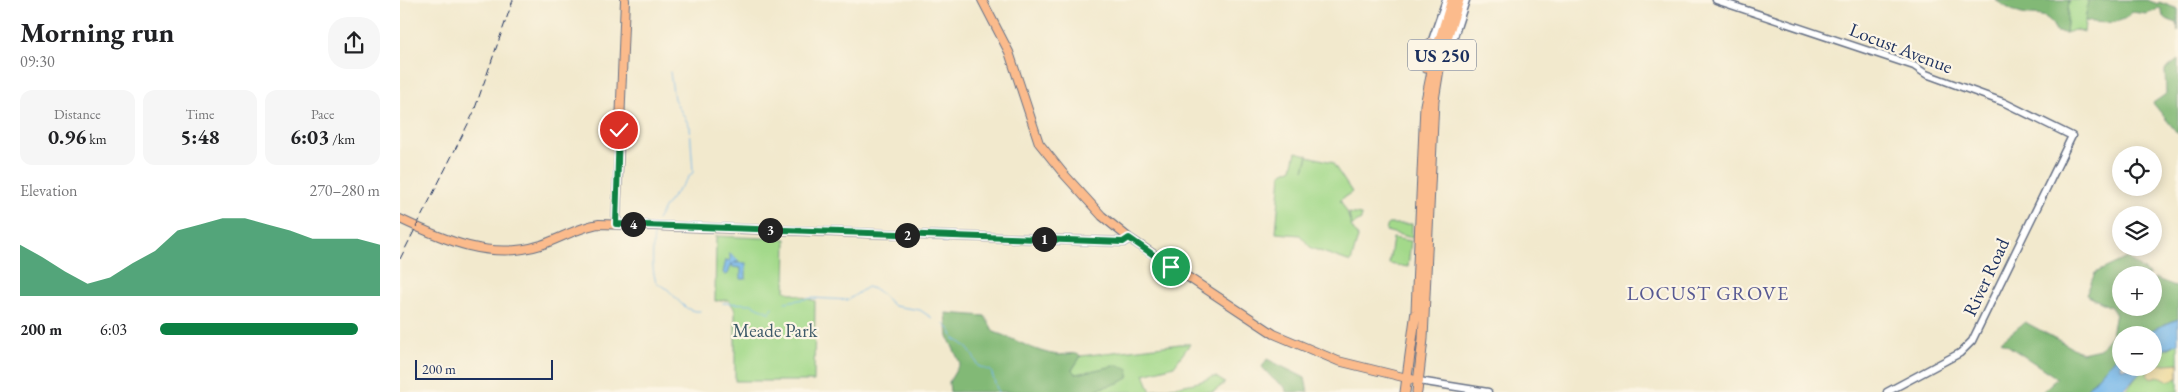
<!DOCTYPE html>
<html lang="en">
<head>
<meta charset="utf-8">
<style>
  body { margin:0; font-family:"EB Garamond",serif; background:#f6f6f6; color:#202124; height:100vh; display:flex; flex-direction:column; font-size:19px; white-space:nowrap }
  * { box-sizing:border-box; margin:0 }
  p { font-size:16px; color:#757577 }
  .icon { flex:none; width:28px; height:28px; fill:none; stroke:currentColor; stroke-width:2; stroke-linecap:round; stroke-linejoin:round }
  .map { position:relative; flex:1; overflow:hidden }
  .sheet { display:flex; flex-direction:column; background:#fff; width:400px }
  .sheet>* { flex:none }
  .fabs { position:absolute; left:1712px; top:146px; display:grid; gap:10px }
  .fabs a { display:grid; place-items:center; width:50px; height:50px; border-radius:50%; background:#fff; box-shadow:0 2px 12px #0003; font-size:25px }
  .scale { position:absolute; left:15px; bottom:12px; width:138px; box-sizing:border-box; padding-left:5px; border:2px solid #1b2f5e; border-top:0; font-size:14px; line-height:18px; white-space:nowrap; color:#1b2f5e; -webkit-text-stroke:4px #fcf5e5; paint-order:stroke }
  .pin { position:absolute; display:grid; place-items:center; width:42px; height:42px; color:#fff; margin:-21px; border:2px solid #fff; border-radius:50%; box-shadow:0 1px 5px #0007 }
  .km { position:absolute; width:25px; height:25px; margin:-12px; border-radius:50%; background:#222; color:#fff; font-size:14px; line-height:25px; text-align:center }
  .round { display:grid; place-items:center; flex:none; width:52px; height:52px; border-radius:20px; background:#f6f6f6 }
  .summary { display:flex; align-items:center; justify-content:space-between; height:85px; padding:0 20px }
  h1 { font-size:28px; font-weight:700; line-height:38px }
  .metrics { display:grid; grid-template-columns:repeat(3,1fr); gap:8px; height:85px; padding:5px 20px }
  .metrics div { display:grid; align-content:center; border-radius:12px; background:#f6f6f6; text-align:center }
  .metrics b { font-size:21px; font-weight:700 }
  .metrics small { font-size:14px; font-weight:400 }
  .metrics p { font-size:14px }
  .chart { height:140px; padding:10px 20px }
  .chart p { display:flex; justify-content:space-between }
  .chart svg { width:100%; height:90px; margin-top:5px; fill:#0b8043; opacity:.7 }
  ul { padding:0 20px; list-style:none; font-size:16px }
  li { display:grid; grid-template-columns:80px 60px 1fr; align-items:center; height:38px }
  li i { height:12px; border-radius:6px; background:#0b8043 }
  main { display:flex; flex:1; min-height:0 }
  .map>svg:first-child { display:block }
  .green { fill:#a3d98a; stroke:#5f8474 }
  .forest { fill:#82b976; stroke:#4e746a }
  .sand { fill:#eeda9e; stroke:#84847e }
  .water { fill:#75b7ea; stroke:#4873a4 }
  .lines { fill:none; stroke-linecap:round; stroke-linejoin:round }
  .stream { stroke:#75b7ea; stroke-width:1 }
  .minor-casing { stroke:#667085; stroke-width:9 }
  .major-casing { stroke:#667085; stroke-width:10 }
  .highway-casing { stroke:#667085; stroke-width:11 }
  .minor { stroke:#fff; stroke-width:6 }
  .major { stroke:#fbbb8c; stroke-width:8 }
  .highway { stroke:#fbbb8c; stroke-width:9 }
  .rail { stroke:#1b2f5e; stroke-width:1; stroke-dasharray:8 4; stroke-linecap:butt }
  .route-casing { stroke:#fff; stroke-width:10 }
  .route { stroke:#0b8043; stroke-width:6 }
  .labels { text-anchor:middle; dominant-baseline:central; stroke-width:4.5; stroke-linejoin:round; paint-order:stroke }
  .shield { fill:#fcf5e5; stroke:#5e6a86; stroke-width:1 }
  .shield-label { font-size:18px; font-weight:bold; fill:#1b2f5e }
  .street-label { font-size:19px; fill:#1b2f5e; stroke:#fcf5e5 }
  .park-label { font-size:19px; fill:#3d5a69; stroke:#fcf5e5 }
  .neighbourhood-label { font-size:20px; letter-spacing:1px; fill:#575992; stroke:#fcf5e5 }
</style>
</head>
<body>
<main>
<section class="sheet">
<div class="summary"><div><h1>Morning run</h1><p>09:30</p></div><a class="round"><svg class="icon" aria-label="share" viewBox="0 0 24 24"><path d="M12 15V3M7 8l5-5 5 5M5 13v7h14v-7"/></svg></a></div>
<div class="metrics">
<div><p>Distance</p><b>0.96<small> km</small></b></div>
<div><p>Time</p><b>5:48</b></div>
<div><p>Pace</p><b>6:03<small> /km</small></b></div>
</div>
<div class="chart"><p><span>Elevation</span>270–280 m</p>
<svg viewBox="0 0 160 44" preserveAspectRatio="none"><path d="M0 44V19L10 25L20 32L30 38L40 35L50 28L60 22L70 12L80 9L90 6L100 6L110 9L120 12L130 16L140 16L150 16L160 19V44z"/></svg>
</div>
<ul>
<li><b>200 m</b>6:03<i style="width:90%"></i></li>
</ul>
</section>
<div class="map">
<svg width="1778" height="392" viewBox="0 0 1778 392">
  <rect width="100%" height="100%" fill="#fcf5e5"/>
  <filter id="ink" filterUnits="userSpaceOnUse"><feTurbulence type="fractalNoise" baseFrequency=".02" numOctaves="2"/><feDisplacementMap in="SourceGraphic" scale="10" xChannelSelector="R" yChannelSelector="G"/><feConvolveMatrix kernelMatrix="1 2 1 2 8 2 1 2 1" color-interpolation-filters="sRGB"/></filter>
  <filter id="wash" filterUnits="userSpaceOnUse"><feTurbulence type="fractalNoise" baseFrequency=".0096" numOctaves="4" result="noise"/><feDisplacementMap in="SourceGraphic" scale="20" xChannelSelector="R" yChannelSelector="G"/><feGaussianBlur stdDeviation="1.12" result="paint"/><feColorMatrix in="noise" values="0 0 0 0 0 0 0 0 0 0 0 0 0 0 0 0 0 1.4 0 .05"/><feComposite in="paint" operator="in"/></filter>
  <g filter="url(#wash)">
    <rect width="100%" height="100%" fill="#f2e9cd"/>
    <!-- green -->
    <path class="green" d="M 1669,0 L 1688,0 L 1684,32 L 1674,30 L 1666,33 Z
      M 896,152 L 908,155 L 904,170 L 908,156 L 932,162 L 952,192 L 940,200 L 947,212 L 951,225 L 949,213 L 961,215 L 961,220 L 951,226 L 958,237 L 951,262 L 911,248 L 900,235 L 876,233 L 881,174 L 892,168 Z
      M 988,224 L 1012,224 L 1012,238 L 986,231 Z
      M 316,236 L 386,239 L 385,291 L 415,301 L 414,381 L 335,381 L 335,309 L 328,300 L 315,301 Z
      M 993,238 L 1011,241 L 1008,267 L 989,264 Z
      M 1778,343 L 1778,392 L 1725,392 L 1742,368 L 1754,368 L 1754,355 Z
      M 780,344 L 790,344 L 774,366 L 744,374 L 751,392 L 692,392 L 706,385 L 695,371 L 676,374 L 672,370 L 681,356 Z
      M 812,377 L 816,377 L 825,383 L 813,392 L 753,391 C 774,385 793,386 812,377 Z"/>
    <!-- forest -->
    <path class="forest" d="M 1595,0 L 1669,0 L 1666,33 L 1656,32 C 1647,7 1634,20 1616,12 C 1609,9 1602,4 1595,0 Z
      M 1688,0 L 1747,0 L 1758,4 L 1759,2 L 1778,9 L 1778,31 L 1777,23 C 1768,20 1763,19 1761,9 L 1758,8 L 1755,11 L 1746,14 L 1732,12 C 1722,26 1700,23 1685,21 Z
      M 1778,60 L 1778,134 L 1753,103 L 1766,94 L 1765,70 Z
      M 1727,258 L 1750,275 L 1721,275 L 1721,308 L 1754,308 L 1754,278 L 1778,287 L 1778,319 L 1740,335 L 1721,335 L 1721,351 L 1684,392 L 1642,392 L 1657,378 L 1601,341 L 1625,322 L 1682,353 L 1700,349 L 1711,335 L 1715,313 L 1711,307 L 1686,295 L 1695,273 Z
      M 546,313 L 585,316 L 594,332 C 616,339 634,352 658,355 C 667,355 672,351 681,356 L 672,370 L 676,374 L 718,365 L 729,369 L 728,378 C 716,386 705,385 692,392 L 550,392 L 549,382 L 560,363 L 548,337 Z
      M 867,359 L 905,378 L 908,392 L 886,392 L 885,387 L 873,379 L 862,367 Z"/>
    <!-- sand -->
    <path class="sand" d="M 1778,363 L 1778,378 L 1767,381 L 1758,376 L 1750,378 L 1747,375 L 1750,368 L 1754,368 L 1754,365 Z"/>
    <!-- water -->
    <path class="water" d="M 330,253 L 339,261 L 334,263 L 346,263 L 346,279 L 341,279 L 341,268 L 333,267 L 332,263 L 328,274 L 325,275 L 323,273 L 326,260 L 330,261 Z
      M 1778,319 L 1778,343 L 1757,352 L 1754,356 L 1754,335 L 1740,335 Z
      M 1721,351 L 1721,368 L 1744,368 L 1721,392 L 1684,392 Z"/>
    <g class="lines">
      <!-- stream -->
      <path class="stream" d="M 257,220 L 266,205 L 293,172 L 290,127 L 274,99 L 270,72
        M 254,232 C 253,248 251,263 255,279 C 256,286 261,284 266,288 C 277,297 284,313 300,311
        M 385,302 L 412,298 L 448,300 L 467,287 L 477,290 L 494,306 L 520,310 L 532,318
        M 323,303 L 352,304 L 370,313 L 373,307
        M 544,324 L 551,331 L 554,339 C 566,344 573,354 578,366 L 591,371 L 598,392"/>
    </g>
  </g>
  <g filter="url(#ink)">
    <g class="lines">
      <defs>
        <path id="minor" d="M 1316,0 L 1514,66 L 1526,74 L 1603,102 L 1672,136 L 1572,341 L 1560,353 L 1487,392
          M 1031,43 L 1046,0
          M 1050,49 L 1066,0
          M 1019,381 L 1088,392"/>
        <path id="major" d="M 582,0 L 609,52 L 639,143 L 663,173 L 702,216 L 729,238 L 874,334 L 938,361 L 1019,381
          M 0,219 C 44,240 91,261 141,245 C 161,238 179,227 199,224 L 723,242 L 729,238
          M 216,224 L 225,0"/>
        <path id="highway" d="M 1026,68 L 1031,43
          M 1005,392 L 1016,311 L 1025,105 L 1036,52 L 1052,0
          M 1017,392 L 1023,339 L 1034,100 L 1041,57 L 1059,0"/>
      </defs>
      <!-- minor casing -->
      <use href="#minor" class="minor-casing"/>
      <!-- major casing -->
      <use href="#major" class="major-casing"/>
      <!-- highway casing -->
      <use href="#highway" class="highway-casing"/>
      <!-- minor -->
      <use href="#minor" class="minor"/>
      <!-- major -->
      <use href="#major" class="major"/>
      <!-- highway -->
      <use href="#highway" class="highway"/>
      <!-- rail -->
      <path class="rail" d="M 0,259 L 73,114 L 113,0"/>
    </g>
  </g>
  <g class="lines" filter="url(#ink)">
    <defs>
      <path id="route" d="M 219,130 L 216,224 L 723,242 L 729,238 L 771,267"/>
    </defs>
    <!-- route casing -->
    <use href="#route" class="route-casing"/>
    <!-- route -->
    <use href="#route" class="route"/>
  </g>
  <g class="labels">
    <!-- shield labels -->
    <rect class="shield" x="1008" y="39.5" width="68" height="31" rx="4"/>
    <g class="shield-label">
      <text x="1042" y="55">US 250</text>
    </g>
    <!-- street labels -->
    <g class="street-label">
      <text transform="translate(1501 48) rotate(21)">Locust Avenue</text>
      <text transform="translate(1586 277) rotate(-65)">River Road</text>
    </g>
    <!-- park labels -->
    <g class="park-label">
      <text x="375" y="330">Meade Park</text>
    </g>
    <!-- neighbourhood labels -->
    <g class="neighbourhood-label">
      <text x="1308" y="293">LOCUST GROVE</text>
    </g>
  </g>
</svg>
<div class="fabs">
<a><svg class="icon" aria-label="locate" viewBox="0 0 24 24"><circle cx="12" cy="12" r="6"/><path d="M12 2v4M12 18v4M2 12h4M18 12h4"/></svg></a>
<a><svg class="icon" aria-label="layers" viewBox="0 0 24 24"><path d="M12 4l9 5-9 5-9-5zM3 14l9 5 9-5"/></svg></a>
<a>+</a>
<a>−</a>
</div>
<div class="scale">200 m</div>
<div class="pin" style="left:771px;top:267px;background:#1e9e55"><svg class="icon" aria-label="arrive" viewBox="0 0 24 24"><path d="M6 21V4h12l-3 4 3 4H6"/></svg></div>
<div class="pin" style="left:219px;top:130px;background:#d93025"><svg class="icon" aria-label="check" viewBox="0 0 24 24"><path d="M5 12l5 5 9-10"/></svg></div>
<b class="km" style="left:644px;top:239px">1</b>
<b class="km" style="left:507px;top:235px">2</b>
<b class="km" style="left:370px;top:230px">3</b>
<b class="km" style="left:233px;top:224px">4</b>
</div>
</main>
</body>
</html>
